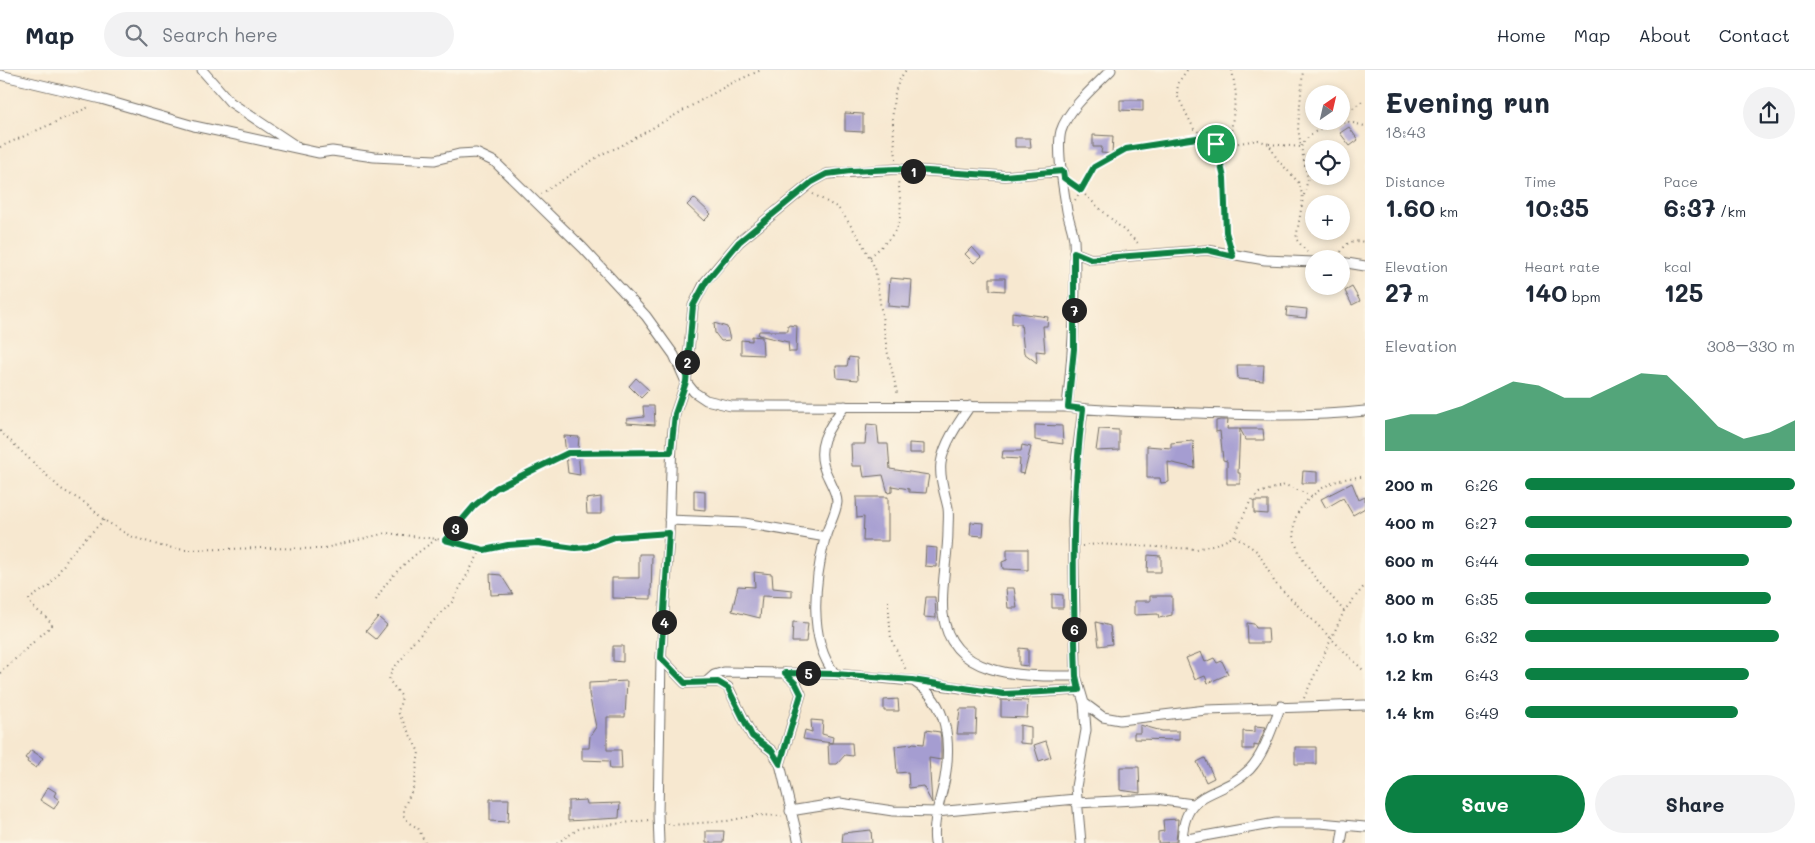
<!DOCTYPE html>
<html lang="en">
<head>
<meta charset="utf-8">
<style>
  body { margin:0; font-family:Mali,sans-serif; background:#f2f2f3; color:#1f2937; height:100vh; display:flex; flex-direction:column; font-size:19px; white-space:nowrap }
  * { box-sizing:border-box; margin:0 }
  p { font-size:16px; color:#747a83 }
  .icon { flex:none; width:28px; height:28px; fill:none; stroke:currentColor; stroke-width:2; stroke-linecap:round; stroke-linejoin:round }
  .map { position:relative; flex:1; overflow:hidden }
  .sheet { display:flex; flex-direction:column; background:#fff; width:450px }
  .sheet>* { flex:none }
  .needle { width:32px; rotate:34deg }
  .controls { position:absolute; left:1305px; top:15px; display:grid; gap:10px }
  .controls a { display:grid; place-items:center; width:45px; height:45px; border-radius:50%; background:#fff; box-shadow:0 2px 8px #0003; font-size:25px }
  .pin { position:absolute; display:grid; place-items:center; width:42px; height:42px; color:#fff; margin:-21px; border:2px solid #fff; border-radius:50%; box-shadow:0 1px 5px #0007 }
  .km { position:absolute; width:25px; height:25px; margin:-12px; border-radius:50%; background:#222; color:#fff; font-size:14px; line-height:25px; text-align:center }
  .round { display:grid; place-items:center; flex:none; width:52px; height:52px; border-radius:26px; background:#f2f2f3 }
  .head { display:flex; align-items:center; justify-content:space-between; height:85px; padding:0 20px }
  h1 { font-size:28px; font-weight:800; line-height:38px }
  .metrics { display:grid; grid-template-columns:repeat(3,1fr); gap:8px; height:85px; padding:5px 20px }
  .metrics div { display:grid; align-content:center }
  .metrics b { font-size:25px; font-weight:800 }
  .metrics small { font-size:14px; font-weight:400 }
  .metrics p { font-size:14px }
  .chart { height:140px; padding:10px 20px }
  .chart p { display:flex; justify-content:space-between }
  .chart svg { width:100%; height:90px; margin-top:5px; fill:#0b8043; opacity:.7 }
  .action { display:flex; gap:10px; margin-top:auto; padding:10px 20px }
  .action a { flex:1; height:58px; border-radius:30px; background:#0b8043; color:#fff; font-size:20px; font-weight:800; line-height:58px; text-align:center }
  .action a+a { background:#f2f2f3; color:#1f2937 }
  ul { padding:0 20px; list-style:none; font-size:16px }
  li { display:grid; grid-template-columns:80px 60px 1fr; align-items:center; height:38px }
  li i { height:12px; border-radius:6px; background:#0b8043 }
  header { display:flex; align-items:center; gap:30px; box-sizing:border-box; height:70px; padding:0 25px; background:#fff; border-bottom:1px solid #e0e1e3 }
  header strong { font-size:24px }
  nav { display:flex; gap:28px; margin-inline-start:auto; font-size:18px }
  .search { width:350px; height:45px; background:#f2f2f3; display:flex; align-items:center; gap:12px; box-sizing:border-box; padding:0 18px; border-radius:28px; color:#747a83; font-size:19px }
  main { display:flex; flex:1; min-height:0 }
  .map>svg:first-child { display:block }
  .building { fill:#a59dd1 }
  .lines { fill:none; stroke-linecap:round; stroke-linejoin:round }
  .street-casing { stroke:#726d65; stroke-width:11 }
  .path { stroke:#726d65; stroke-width:2; stroke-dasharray:1 4; stroke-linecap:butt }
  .street { stroke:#fff; stroke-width:9 }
  .route-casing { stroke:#fff; stroke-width:10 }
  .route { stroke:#0b8043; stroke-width:6 }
</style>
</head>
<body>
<header>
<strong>Map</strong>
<div class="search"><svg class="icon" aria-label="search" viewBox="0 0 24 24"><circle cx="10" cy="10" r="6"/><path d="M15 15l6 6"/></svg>Search here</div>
<nav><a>Home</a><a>Map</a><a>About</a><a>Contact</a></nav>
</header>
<main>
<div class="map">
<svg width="1365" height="773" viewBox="0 0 1365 773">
  <rect width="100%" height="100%" fill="#fcf5e5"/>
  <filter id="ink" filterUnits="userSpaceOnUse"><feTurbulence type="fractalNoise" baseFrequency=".02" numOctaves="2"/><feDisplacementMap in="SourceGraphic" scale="10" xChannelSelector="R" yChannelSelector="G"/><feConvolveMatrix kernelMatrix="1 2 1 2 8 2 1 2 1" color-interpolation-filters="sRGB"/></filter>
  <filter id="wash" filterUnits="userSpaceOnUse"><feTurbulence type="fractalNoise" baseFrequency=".0096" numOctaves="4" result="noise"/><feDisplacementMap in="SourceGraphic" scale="20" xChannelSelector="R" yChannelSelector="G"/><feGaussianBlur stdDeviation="1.12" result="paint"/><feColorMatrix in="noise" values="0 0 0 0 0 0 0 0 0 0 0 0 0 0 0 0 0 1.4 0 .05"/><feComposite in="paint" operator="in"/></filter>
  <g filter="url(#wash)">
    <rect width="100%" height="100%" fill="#f7e8d0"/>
    <g id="blocks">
      <!-- building -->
      <path class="building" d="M 1120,30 L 1143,30 L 1143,41 L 1120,40 Z
        M 845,43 L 863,44 L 863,62 L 845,61 Z
        M 1349,57 L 1358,70 L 1350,76 L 1340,63 Z
        M 1093,65 L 1113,66 L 1112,84 L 1101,83 L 1102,77 L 1093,77 Z
        M 1015,68 L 1030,68 L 1031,77 L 1015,77 Z
        M 694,128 L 711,144 L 704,151 L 687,135 Z
        M 972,177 L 981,187 L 974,193 L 965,184 Z
        M 890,208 L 912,210 L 910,238 L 888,236 Z
        M 990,208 L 1005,208 L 1005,221 L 990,220 Z
        M 1352,217 L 1360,231 L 1352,235 L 1345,221 Z
        M 1287,237 L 1307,239 L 1306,248 L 1286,246 Z
        M 1012,242 L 1048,247 L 1047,256 L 1043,256 L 1045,282 L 1036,281 L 1037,293 L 1024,283 L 1021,254 L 1012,254 Z
        M 714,253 L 727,257 L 730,270 L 721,271 L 715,263 Z
        M 788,255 L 797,256 L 796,282 L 789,282 L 788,272 L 758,265 L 759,261 L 788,261 Z
        M 752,266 L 762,267 L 763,285 L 741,284 L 741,270 L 752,271 Z
        M 849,287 L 857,288 L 858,310 L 837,308 L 836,296 L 847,296 Z
        M 1237,295 L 1264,295 L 1263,311 L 1238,309 Z
        M 636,308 L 649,320 L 641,328 L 629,316 Z
        M 643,336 L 654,336 L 655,355 L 627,353 L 627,349 L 644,347 Z
        M 1220,350 L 1228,350 L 1227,359 L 1263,359 L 1264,370 L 1246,370 L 1240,359 L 1238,403 L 1240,403 L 1240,414 L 1227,414 L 1227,391 L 1223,390 L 1220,361 L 1216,362 L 1216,351 Z
        M 867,354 L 877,355 L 879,374 L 888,374 L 890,399 L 929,405 L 926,423 L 909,422 L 909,419 L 892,416 L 892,422 L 888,423 L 883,405 L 864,407 L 862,396 L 852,396 L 851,374 L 865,374 Z
        M 1035,355 L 1062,356 L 1063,374 L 1035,370 Z
        M 1099,359 L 1119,360 L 1119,380 L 1096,381 Z
        M 564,366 L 579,367 L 578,379 L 580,405 L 568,403 Z
        M 1193,371 L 1195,398 L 1168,392 L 1169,412 L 1161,413 L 1160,408 L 1147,408 L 1147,376 L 1171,378 L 1171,373 Z
        M 909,373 L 924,374 L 924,383 L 909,383 Z
        M 1022,375 L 1031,377 L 1024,404 L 1019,403 L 1020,389 L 1002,388 L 1003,381 L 1021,381 Z
        M 1303,401 L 1317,402 L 1317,413 L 1302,413 Z
        M 1352,413 L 1359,430 L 1365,427 L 1365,438 L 1353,445 L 1343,428 L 1326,438 L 1321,429 Z
        M 694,420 L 705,421 L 705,440 L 694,439 Z
        M 601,427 L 601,444 L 587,444 L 586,429 Z
        M 856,427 L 888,427 L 888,471 L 863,471 L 864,447 L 857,448 Z
        M 1254,431 L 1268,431 L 1268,444 L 1254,443 Z
        M 971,452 L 984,453 L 983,466 L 970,465 Z
        M 926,477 L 937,478 L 936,497 L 925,496 Z
        M 1007,479 L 1028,479 L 1028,500 L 1003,499 L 1002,492 L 1007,490 Z
        M 639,484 L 652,484 L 651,529 L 612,528 L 612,508 L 639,508 Z
        M 1148,485 L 1161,486 L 1161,502 L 1147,502 Z
        M 754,502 L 772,504 L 773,518 L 792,520 L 792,527 L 762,526 L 760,548 L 732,541 L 738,516 L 755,517 Z
        M 490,504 L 501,505 L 513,524 L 491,525 Z
        M 1006,518 L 1014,518 L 1017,538 L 1008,538 Z
        M 1052,524 L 1063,525 L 1063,538 L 1052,538 Z
        M 1150,526 L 1172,526 L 1172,545 L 1159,548 L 1158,544 L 1134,545 L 1134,531 L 1150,531 Z
        M 926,527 L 935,527 L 936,548 L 924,547 Z
        M 378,547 L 387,555 L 376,569 L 366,561 Z
        M 793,552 L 808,553 L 806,572 L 792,572 Z
        M 1096,552 L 1110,556 L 1112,574 L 1099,576 Z
        M 1247,553 L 1254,554 L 1256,558 L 1268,558 L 1269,573 L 1248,573 Z
        M 613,576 L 623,576 L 623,592 L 613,591 Z
        M 1019,578 L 1028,579 L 1028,596 L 1019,595 Z
        M 1201,582 L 1205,592 L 1214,588 L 1217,593 L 1222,591 L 1228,604 L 1208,613 L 1205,606 L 1195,610 L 1186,588 Z
        M 627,611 L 625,647 L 607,647 L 607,680 L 621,680 L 622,699 L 610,699 L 609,691 L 582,690 L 582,678 L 589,678 L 590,666 L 596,657 L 589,624 L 589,613 Z
        M 898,629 L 899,641 L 884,641 L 884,630 Z
        M 1001,630 L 1028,631 L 1027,648 L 1001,647 Z
        M 960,639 L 977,639 L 976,664 L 957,664 Z
        M 811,650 L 823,651 L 822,664 L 833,667 L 832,673 L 803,669 L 805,660 L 812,662 Z
        M 1020,655 L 1031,657 L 1031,674 L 1020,673 Z
        M 1140,655 L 1162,661 L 1179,661 L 1179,670 L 1134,669 L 1134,663 L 1140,663 Z
        M 1255,656 L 1266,657 L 1258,676 L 1254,675 L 1254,679 L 1243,679 L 1243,661 L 1255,662 Z
        M 926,660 L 940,662 L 941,668 L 941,690 L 929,688 L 932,733 L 923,716 L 909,718 L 908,702 L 897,703 L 895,676 L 912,674 L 913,673 L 924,674 Z
        M 1046,671 L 1051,687 L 1039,691 L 1034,675 Z
        M 828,673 L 852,673 L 853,686 L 845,685 L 837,694 L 829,694 Z
        M 1295,677 L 1316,677 L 1316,694 L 1295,694 Z
        M 31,680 L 43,688 L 36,698 L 27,692 L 28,690 L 25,688 Z
        M 1205,688 L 1214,708 L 1206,712 L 1197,692 Z
        M 1120,697 L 1139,697 L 1140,723 L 1120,720 Z
        M 48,717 L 56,722 L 54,726 L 59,730 L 54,739 L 40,730 Z
        M 490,729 L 509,729 L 508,752 L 490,751 Z
        M 586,730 L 587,734 L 620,733 L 619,748 L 568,751 L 568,731 Z
        M 1178,749 L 1176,772 L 1158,773 L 1158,762 L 1164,761 L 1163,750 Z
        M 871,760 L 872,773 L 842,773 L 843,763 Z
        M 706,761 L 724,761 L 723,773 L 706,773 Z"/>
    </g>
  </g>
  <g filter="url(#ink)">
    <use href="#blocks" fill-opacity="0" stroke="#726d65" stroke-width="1"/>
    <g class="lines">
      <defs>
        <path id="street" d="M 202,0 L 230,32 L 296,76
          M 0,5 L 101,29 L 194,56 L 319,83 L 332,81 L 374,87 L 435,90 L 459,84 L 476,83 L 495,92 L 583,178 L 646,246 L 674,285 L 686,312 L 694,322 L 706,330 L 731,336 L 1067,337 C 1111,342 1154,342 1197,343 C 1253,345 1309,347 1365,341
          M 1074,182 L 1091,189 L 1207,180 L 1265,190 L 1314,192
          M 1341,192 L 1365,196
          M 970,336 C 959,352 944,373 941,393 C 939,408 945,424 948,438 C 949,445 948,453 948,461 C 948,488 940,516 943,544 C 951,610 1027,606 1076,606
          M 1067,337 C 1073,282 1077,226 1074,170 C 1073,160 1069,151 1067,141 C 1064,122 1056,79 1061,61 C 1068,39 1095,16 1111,0
          M 1083,339 L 1076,392 L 1073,451 L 1076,606 L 1084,633 L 1103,647 L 1120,650 L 1206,640 L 1365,635
          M 669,450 L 744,453 L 826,467
          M 661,588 L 685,613 L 719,612 L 728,617 L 752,666 L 772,681 L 780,694 L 799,773
          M 835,604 C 807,569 815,509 825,468 C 828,456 836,444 837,432 C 837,424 831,414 828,407 C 813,379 827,358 845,336
          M 705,613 L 714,605 L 724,602 L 835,604 L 912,611 L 1003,624 L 1079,620
          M 916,613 C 948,633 951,673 945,708 C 941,730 932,750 935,773
          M 780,694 L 801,624 L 796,613 L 785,603
          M 1076,733 L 1155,729 L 1193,734
          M 790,741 L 840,733 L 893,741 L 936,742 L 1076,729
          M 1182,770 L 1276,753 L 1320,753 L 1365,757
          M 659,773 L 658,744 L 661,588 L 669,463 L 672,369 L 675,344 L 686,312 L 693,236 L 705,212 L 739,172 L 812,112 L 827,104 L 897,99 L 1005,106 L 1063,101
          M 1081,773 L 1076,717 L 1086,660 L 1084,633
          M 1182,773 C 1183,716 1219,730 1250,699 C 1265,683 1272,656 1281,636
          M 1341,773 L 1344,755"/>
      </defs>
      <!-- street casing -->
      <use href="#street" class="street-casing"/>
      <!-- path -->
      <path class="path" d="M 1187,0 L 1178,13 L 1177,25 L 1194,59 L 1216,74 L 1233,74
        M 1232,0 L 1236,24 L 1231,62 L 1233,74 L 1258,70 L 1269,74 L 1277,89 L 1299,113 L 1303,128 L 1296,169 L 1307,182
        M 1341,47 L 1365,29
        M 1216,74 L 1225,108 L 1226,162 L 1230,174
        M 1269,74 L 1301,77 L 1298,58 L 1303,0
        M 0,77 L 89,37
        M 896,89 C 894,60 886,25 906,0
        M 1074,115 L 1140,175
        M 541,124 L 602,84 L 619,77 L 728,15 L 761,0
        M 813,124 L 838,138 L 843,144 L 861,171 L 875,198 L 887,280 L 898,326
        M 1304,125 L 1308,109 L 1301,77 L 1305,70 L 1315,62 L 1335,54 L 1349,52 L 1365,56
        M 1075,130 C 1082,120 1086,105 1095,96 C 1119,73 1171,71 1203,67
        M 1341,182 C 1347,171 1353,170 1365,172
        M 870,187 C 904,157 903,152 898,109
        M 0,361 L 61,419 L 87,434 L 104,450 L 130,466 L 161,476 L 184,480 L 265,478 L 321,479 L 386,463 L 437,469 L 484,480 L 538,473 L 575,478 L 588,477 L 615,467 L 659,464
        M 1235,466 L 1258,482 L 1275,513 L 1365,602
        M 445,470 L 474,436 L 496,418 L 568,383 L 662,382
        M 1082,476 L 1097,474 L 1197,479 L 1223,472 L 1234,466 L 1250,432 L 1259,423 L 1285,415 L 1312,426
        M 376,530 C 390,504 413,485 437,469
        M 888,531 L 891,569 L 906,600
        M 1344,541 C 1318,510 1266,464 1312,426 C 1328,412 1344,407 1365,407
        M 0,603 L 52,555 C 47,544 31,540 29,529 L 49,516 L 74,480 L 104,450
        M 1304,628 L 1344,541 L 1365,515
        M 668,753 L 672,755 L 727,751 L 758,745 L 782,746
        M 425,773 L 418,758 L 409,753 L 404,746 L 404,737 L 414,716 L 419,682 L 398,642 L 402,627 L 389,610 L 392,600 L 405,585 L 411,574 L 452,532 L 481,480
        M 557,773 L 580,758 L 649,750"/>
      <!-- street -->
      <use href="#street" class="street"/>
    </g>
  </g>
  <g class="lines" filter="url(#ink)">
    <defs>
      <path id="route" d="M 1203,67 L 1216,74 L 1224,108 L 1226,162 L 1233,186 L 1207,180 L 1091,189 L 1074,182 L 1074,279 L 1068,337 L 1083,339 C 1071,430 1073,515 1076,606 L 1079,620 L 1004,624 L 912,610 L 835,604 L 785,603 L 796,614 L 801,624 L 780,694 L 772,681 L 752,666 L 728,618 L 718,612 L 685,613 L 661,588 L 669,463 L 615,467 L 588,477 L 575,478 L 538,473 L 508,475 L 484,480 L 445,470 L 474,436 L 496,418 L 568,383 L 671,382 L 675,344 L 686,312 L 693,236 L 706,212 L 739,172 L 812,112 L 827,104 L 850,101 L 897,99 L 1005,106 L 1063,101 L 1064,108 L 1081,120 L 1094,97 L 1126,79 Z"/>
    </defs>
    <!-- route casing -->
    <use href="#route" class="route-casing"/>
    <!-- route -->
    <use href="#route" class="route"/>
  </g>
</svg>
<div class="controls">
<a><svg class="needle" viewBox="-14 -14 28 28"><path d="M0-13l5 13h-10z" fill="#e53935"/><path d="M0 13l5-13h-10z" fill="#747a83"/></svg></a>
<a><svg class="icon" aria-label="locate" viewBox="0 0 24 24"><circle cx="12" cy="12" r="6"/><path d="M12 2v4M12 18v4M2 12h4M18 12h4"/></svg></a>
<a>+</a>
<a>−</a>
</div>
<div class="pin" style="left:1216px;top:74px;background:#1e9e55"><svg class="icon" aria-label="arrive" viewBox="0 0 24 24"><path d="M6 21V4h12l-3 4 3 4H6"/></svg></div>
<b class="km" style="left:913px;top:101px">1</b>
<b class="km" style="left:687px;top:292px">2</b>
<b class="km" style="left:455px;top:458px">3</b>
<b class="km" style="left:664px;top:552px">4</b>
<b class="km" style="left:808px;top:603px">5</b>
<b class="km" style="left:1074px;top:559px">6</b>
<b class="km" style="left:1074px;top:240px">7</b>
</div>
<section class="sheet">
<div class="head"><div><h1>Evening run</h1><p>18:43</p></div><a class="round"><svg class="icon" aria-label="share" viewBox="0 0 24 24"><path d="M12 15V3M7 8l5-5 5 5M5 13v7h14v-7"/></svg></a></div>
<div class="metrics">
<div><p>Distance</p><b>1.60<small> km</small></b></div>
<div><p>Time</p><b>10:35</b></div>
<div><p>Pace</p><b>6:37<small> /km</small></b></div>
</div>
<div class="metrics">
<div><p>Elevation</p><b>27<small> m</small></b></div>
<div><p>Heart rate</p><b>140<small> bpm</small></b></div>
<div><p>kcal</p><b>125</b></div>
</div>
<div class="chart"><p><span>Elevation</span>308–330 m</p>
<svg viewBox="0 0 160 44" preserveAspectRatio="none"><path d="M0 44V29L10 26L20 26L30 22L40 16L50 10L60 12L70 18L80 18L90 12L100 6L110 7L120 19L130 32L140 38L150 35L160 29V44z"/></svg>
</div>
<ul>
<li><b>200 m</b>6:26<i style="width:100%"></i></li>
<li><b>400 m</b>6:27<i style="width:99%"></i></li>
<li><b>600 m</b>6:44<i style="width:83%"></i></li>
<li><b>800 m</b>6:35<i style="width:91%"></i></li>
<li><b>1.0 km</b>6:32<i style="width:94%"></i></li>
<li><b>1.2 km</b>6:43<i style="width:83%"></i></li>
<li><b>1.4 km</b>6:49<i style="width:79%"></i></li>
</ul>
<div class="action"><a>Save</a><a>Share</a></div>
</section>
</main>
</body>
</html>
